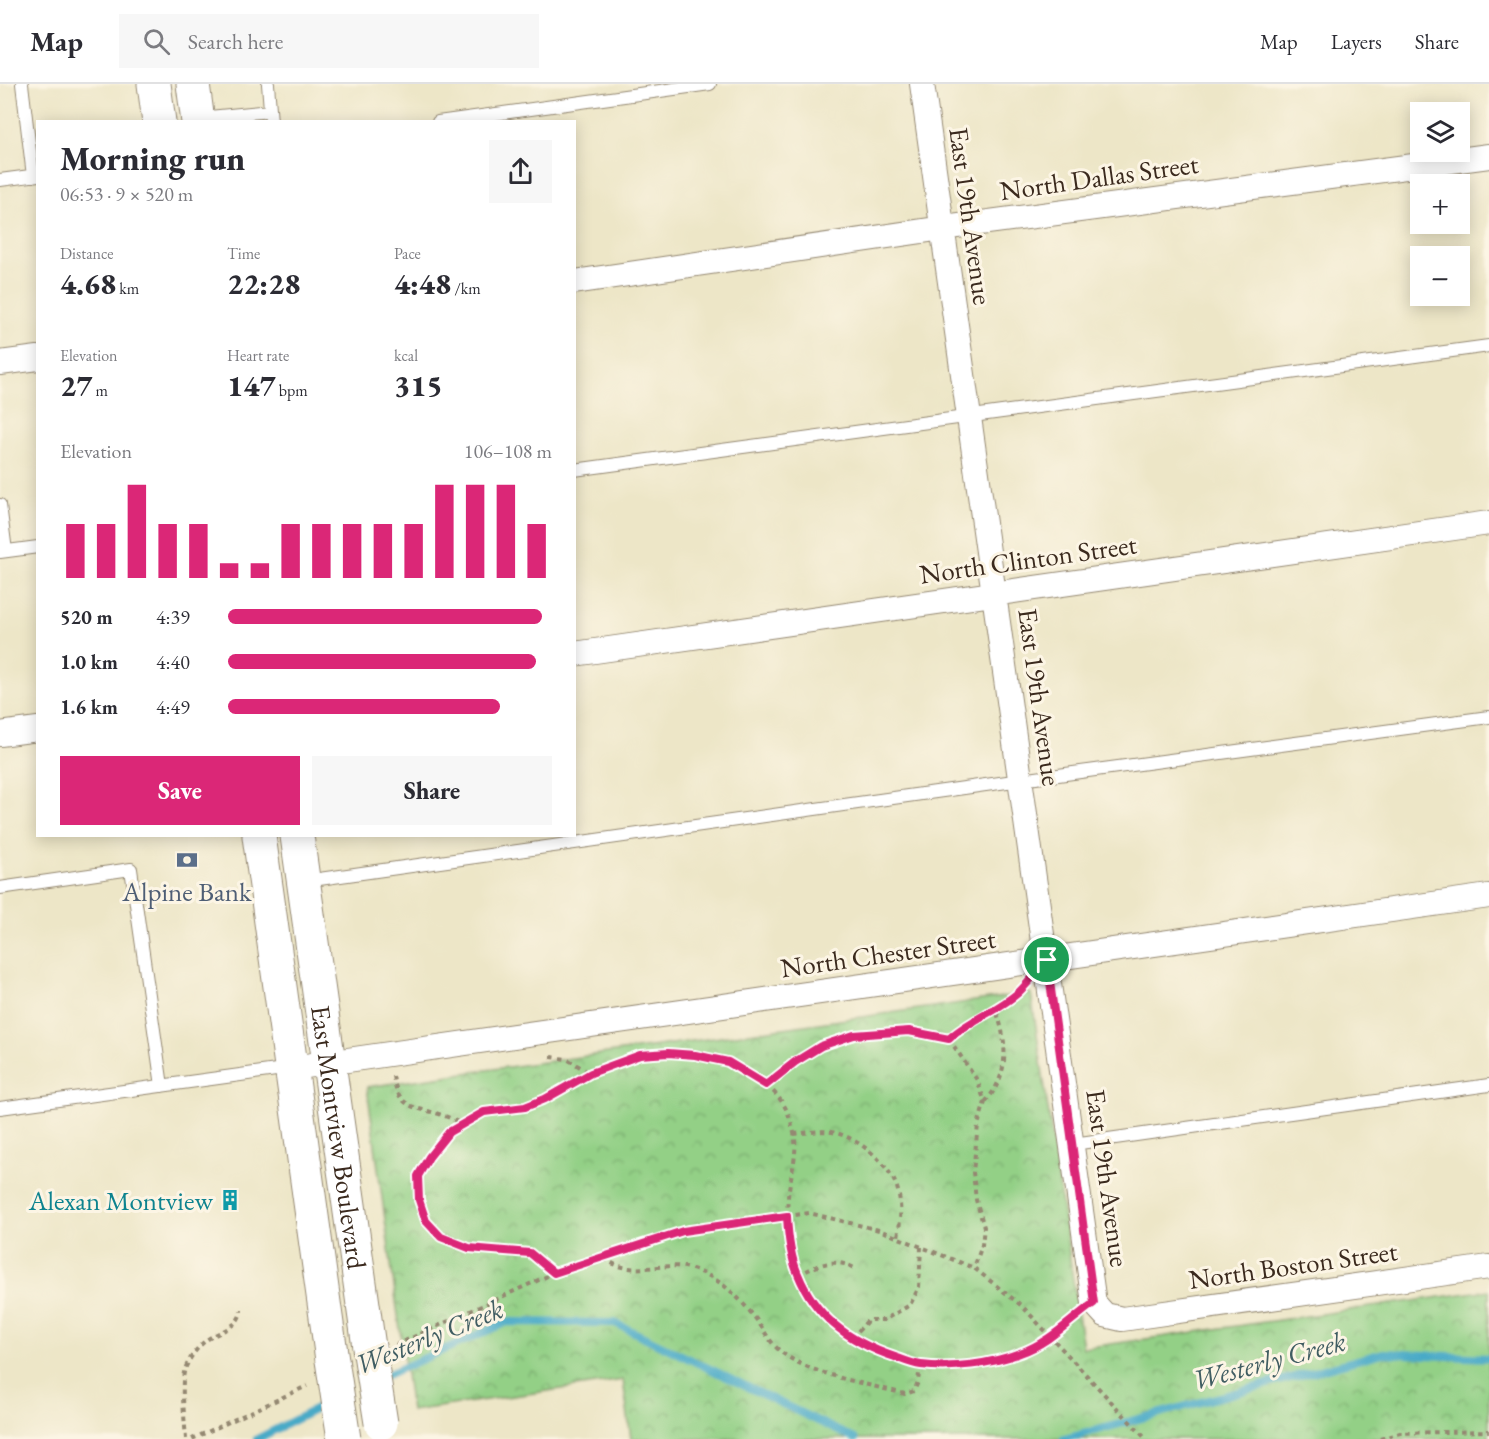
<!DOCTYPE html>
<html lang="en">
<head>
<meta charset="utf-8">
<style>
  body { margin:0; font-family:"EB Garamond",serif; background:#f7f7f7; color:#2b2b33; height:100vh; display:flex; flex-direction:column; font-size:22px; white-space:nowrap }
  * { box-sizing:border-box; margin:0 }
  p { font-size:20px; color:#7c7c81 }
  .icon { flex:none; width:33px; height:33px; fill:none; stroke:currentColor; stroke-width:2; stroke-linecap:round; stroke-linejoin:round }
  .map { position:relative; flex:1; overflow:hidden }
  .details { position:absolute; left:36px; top:36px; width:540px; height:717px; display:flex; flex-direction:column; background:#fff; border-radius:0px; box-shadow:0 3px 15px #0003 }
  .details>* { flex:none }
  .buttons { position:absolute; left:1410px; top:18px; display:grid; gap:12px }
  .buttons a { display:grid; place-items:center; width:60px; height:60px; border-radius:0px; background:#fff; box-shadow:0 3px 15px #0003; font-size:30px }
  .pin { position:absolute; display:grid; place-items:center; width:51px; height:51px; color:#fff; margin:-26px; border:3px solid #fff; border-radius:50%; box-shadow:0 2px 6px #0007 }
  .round { display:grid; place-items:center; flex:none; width:63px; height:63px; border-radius:0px; background:#f7f7f7 }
  .overview { display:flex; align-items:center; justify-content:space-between; height:102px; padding:0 24px }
  h1 { font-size:33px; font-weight:800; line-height:45px }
  .stats { display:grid; grid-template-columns:repeat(3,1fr); gap:9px; height:102px; padding:6px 24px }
  .stats div { display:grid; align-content:center }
  .stats b { font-size:30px; font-weight:800 }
  .stats small { font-size:16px; font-weight:400 }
  .stats p { font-size:16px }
  .chart { height:168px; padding:12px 24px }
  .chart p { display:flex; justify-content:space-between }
  .chart svg { width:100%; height:108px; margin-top:6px; stroke:#db2777; stroke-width:6 }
  .button { display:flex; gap:12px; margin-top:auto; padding:12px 24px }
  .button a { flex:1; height:69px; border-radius:0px; background:#db2777; color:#fff; font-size:24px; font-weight:800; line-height:69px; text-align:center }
  .button a+a { background:#f7f7f7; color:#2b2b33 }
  ul { padding:0 24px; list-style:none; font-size:20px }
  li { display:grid; grid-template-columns:96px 72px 1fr; align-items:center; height:45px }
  li i { height:15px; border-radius:8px; background:#db2777 }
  header { display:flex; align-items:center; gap:36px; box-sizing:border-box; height:84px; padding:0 30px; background:#fff; border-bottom:2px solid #e1e1e2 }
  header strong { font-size:28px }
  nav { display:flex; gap:33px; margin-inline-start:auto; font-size:21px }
  .search { width:420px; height:54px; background:#f7f7f7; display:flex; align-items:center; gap:15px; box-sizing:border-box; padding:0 21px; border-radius:0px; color:#7c7c81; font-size:22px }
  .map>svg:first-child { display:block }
  .park { fill:url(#park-crowns); stroke:#677d52; stroke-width:1.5 }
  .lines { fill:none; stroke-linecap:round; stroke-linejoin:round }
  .stream { stroke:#48aac7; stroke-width:8 }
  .service-casing { stroke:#948872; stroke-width:14 }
  .minor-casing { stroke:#948872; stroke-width:26 }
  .secondary-casing { stroke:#948872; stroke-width:35 }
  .path { stroke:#948872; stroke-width:4; stroke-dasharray:4.5 4.5; stroke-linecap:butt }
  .service { stroke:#fff; stroke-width:12 }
  .minor { stroke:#fff; stroke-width:24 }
  .secondary { stroke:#fff; stroke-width:33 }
  .secondary-bridge-casing { stroke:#948872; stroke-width:35; stroke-linecap:butt }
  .secondary-bridge { stroke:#fff; stroke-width:33 }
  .route-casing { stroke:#fff; stroke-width:12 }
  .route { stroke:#db2777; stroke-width:8 }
  .labels { text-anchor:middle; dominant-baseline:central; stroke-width:6; stroke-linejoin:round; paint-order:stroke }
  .street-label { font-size:27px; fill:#3b2a1e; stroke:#fcf5e5 }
  .service-label { font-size:27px; fill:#4e5e75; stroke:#fcf5e5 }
  .culture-label { font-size:27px; fill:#0d838f; stroke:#fcf5e5; text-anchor:end }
  .water-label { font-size:28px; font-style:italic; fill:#405d62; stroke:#fcf5e5 }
</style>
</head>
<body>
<header>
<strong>Map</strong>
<div class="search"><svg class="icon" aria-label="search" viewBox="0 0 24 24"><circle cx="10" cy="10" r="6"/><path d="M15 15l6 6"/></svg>Search here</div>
<nav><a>Map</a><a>Layers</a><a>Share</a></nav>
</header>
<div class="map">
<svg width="1489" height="1355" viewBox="0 0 1489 1355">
  <defs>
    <pattern id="park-crowns" width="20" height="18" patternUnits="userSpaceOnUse" patternTransform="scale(1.5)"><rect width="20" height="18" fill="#93d086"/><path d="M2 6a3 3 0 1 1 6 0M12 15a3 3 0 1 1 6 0" fill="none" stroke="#79a96d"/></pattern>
  </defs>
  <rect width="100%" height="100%" fill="#fcf5e5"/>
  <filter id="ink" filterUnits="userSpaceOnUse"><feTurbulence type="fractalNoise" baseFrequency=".0167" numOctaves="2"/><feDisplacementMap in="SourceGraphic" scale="12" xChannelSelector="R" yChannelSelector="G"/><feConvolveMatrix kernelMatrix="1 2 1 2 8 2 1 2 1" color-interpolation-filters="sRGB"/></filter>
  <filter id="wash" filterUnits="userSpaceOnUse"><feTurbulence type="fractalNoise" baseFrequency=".008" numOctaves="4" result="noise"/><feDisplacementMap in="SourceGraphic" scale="24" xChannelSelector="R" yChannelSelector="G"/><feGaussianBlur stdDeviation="1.35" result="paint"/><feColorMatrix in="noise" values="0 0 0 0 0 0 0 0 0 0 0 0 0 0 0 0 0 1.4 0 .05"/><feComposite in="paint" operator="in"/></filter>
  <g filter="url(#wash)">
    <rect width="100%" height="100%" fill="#ede6c7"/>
    <!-- park -->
    <path class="park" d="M 1031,909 L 1083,1264 L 1489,1206 L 1489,1355 L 631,1355 L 623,1296 L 411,1327 L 367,1003 Z"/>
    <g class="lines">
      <!-- stream -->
      <path class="stream" d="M 382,1293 L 507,1238 L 615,1239 L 855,1355
        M 257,1355 L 330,1318
        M 1064,1355 L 1383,1269 L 1489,1274"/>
    </g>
  </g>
  <g filter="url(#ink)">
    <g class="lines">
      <defs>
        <path id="service" d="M 22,0 L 33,92
          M 268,0 L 271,38
          M 199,34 L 270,27
          M 438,38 L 710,0
          M 0,96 L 38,91
          M 574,386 L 1489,262
          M 0,421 L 6,467
          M 0,468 L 38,463
          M 305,797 L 1021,696 L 1489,633
          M 0,804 L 131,785 L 162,1002
          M 0,1024 L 291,984
          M 1073,1060 L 1489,1001"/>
        <path id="minor" d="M 922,0 L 1094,1219 L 1105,1231 L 1122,1235 L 1489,1183
          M 574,198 L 943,144 L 1489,72
          M 0,279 L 38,274
          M 574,570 L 1489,439
          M 0,650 L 38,645
          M 292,984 L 1489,812"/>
        <g id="secondary">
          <path d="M 154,0 L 159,38"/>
          <path d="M 193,0 L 198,38"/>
          <path d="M 259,752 L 332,1276"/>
          <path id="s1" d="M 297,752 L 369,1263"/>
        </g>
      </defs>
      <!-- service casing -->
      <use href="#service" class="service-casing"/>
      <!-- minor casing -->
      <use href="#minor" class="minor-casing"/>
      <!-- secondary casing -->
      <use href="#secondary" class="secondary-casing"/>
      <!-- path -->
      <path class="path" d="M 949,955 C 970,935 1002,926 1023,904
        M 551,973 L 567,975 L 590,989
        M 393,992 C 399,1028 417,1022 445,1032 C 451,1034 457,1038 462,1040
        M 766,1001 C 812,965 846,944 907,947 C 921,947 935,952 949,955 L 977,996 L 985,1018 L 978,1041 L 973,1088 L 976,1116 L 984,1143 L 982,1161 L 974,1184
        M 985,1018 C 1010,991 1008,957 995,924
        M 794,1050 C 808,1049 822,1045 836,1049 C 860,1055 892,1082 898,1107 C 902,1123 900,1138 898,1154
        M 604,1174 C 633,1196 661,1175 692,1185 C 722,1194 743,1217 761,1242 C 767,1252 774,1263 784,1270 C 810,1290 871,1301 905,1310 L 914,1307 L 918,1298 L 920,1281
        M 554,1189 C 547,1183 537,1172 528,1169 C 521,1167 512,1168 505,1167 C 467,1163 434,1163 420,1120 C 418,1113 417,1100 418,1092 C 421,1081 441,1054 450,1047 C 457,1042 467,1038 475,1034 C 496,1022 521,1026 544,1016 C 576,1001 605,979 640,971 C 687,961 760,979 785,1023 C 789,1030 792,1041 794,1049 C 798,1068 792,1086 789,1105 C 785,1133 788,1160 797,1187 C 812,1231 852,1258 894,1272 C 902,1275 912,1280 920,1281 C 948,1285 994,1279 1020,1269 C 1044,1260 1055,1248 1075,1233
        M 798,1191 C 818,1181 834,1173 854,1184
        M 852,1254 L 868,1236 L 884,1236 L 910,1221 L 919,1203 L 921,1163
        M 396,1261 L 554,1189 L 683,1147 L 809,1129 L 879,1146 L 974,1184 L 1022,1222 L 1146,1355
        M 186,1355 C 185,1341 180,1296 185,1285 C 190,1273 198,1262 208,1255 C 220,1247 240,1243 241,1226
        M 192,1355 L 307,1302
        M 1380,1355 L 1400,1349 L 1489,1347"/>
      <!-- service -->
      <use href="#service" class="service"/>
      <!-- minor -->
      <use href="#minor" class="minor"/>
      <!-- secondary -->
      <use href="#secondary" class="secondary"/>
      <defs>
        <path id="secondary-bridge" d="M 369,1263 L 381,1339
          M 332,1276 L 344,1355"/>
      </defs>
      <!-- secondary-bridge casing -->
      <use href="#secondary-bridge" class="secondary-bridge-casing"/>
      <!-- secondary-bridge -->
      <use href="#secondary-bridge" class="secondary-bridge"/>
    </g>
  </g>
  <g class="lines" filter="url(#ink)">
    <defs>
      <path id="route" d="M 1047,876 L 1094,1219 C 1070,1236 1049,1259 1020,1269 C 992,1280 951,1285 921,1281 C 912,1280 903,1276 895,1273 C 852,1259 815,1233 798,1190 C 790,1172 788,1152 787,1132 L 683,1147 L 554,1189 L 530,1169 L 469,1164 L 441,1153 L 426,1137 L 419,1116 L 418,1092 L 429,1073 L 449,1048 L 484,1028 L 525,1023 L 545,1015 L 591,989 L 640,971 L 668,969 L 695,971 L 728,978 L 766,1001 L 795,978 L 821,962 L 854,951 L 909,947 L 949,955 C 969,936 998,927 1019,908 C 1029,898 1038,887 1047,876 Z"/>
    </defs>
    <!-- route casing -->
    <use href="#route" class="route-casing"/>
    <!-- route -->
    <use href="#route" class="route"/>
  </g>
  <!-- icons -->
  <defs>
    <symbol id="bank-bare" viewBox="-9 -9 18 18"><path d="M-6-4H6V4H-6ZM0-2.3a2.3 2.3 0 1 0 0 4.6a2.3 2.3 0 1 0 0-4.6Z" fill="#5c6f8a" stroke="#fcf5e5" stroke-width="2.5" paint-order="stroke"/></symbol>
    <symbol id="building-bare" viewBox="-9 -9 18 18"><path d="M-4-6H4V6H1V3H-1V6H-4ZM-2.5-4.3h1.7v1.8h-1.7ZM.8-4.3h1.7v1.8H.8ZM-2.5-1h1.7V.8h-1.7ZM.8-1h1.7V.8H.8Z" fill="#0f9aa8" stroke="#fcf5e5" stroke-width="2.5" paint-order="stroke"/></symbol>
  </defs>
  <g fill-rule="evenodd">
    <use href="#bank-bare" x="172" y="761" width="30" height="30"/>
    <use href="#building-bare" x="215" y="1101" width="30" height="30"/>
  </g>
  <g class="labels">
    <!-- street labels -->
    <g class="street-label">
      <text transform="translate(1099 93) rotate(-8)">North Dallas Street</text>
      <text transform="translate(971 132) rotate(82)">East 19th Avenue</text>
      <text transform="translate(1028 475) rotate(-8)">North Clinton Street</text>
      <text transform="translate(1040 613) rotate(82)">East 19th Avenue</text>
      <text transform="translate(888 869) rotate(-8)">North Chester Street</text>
      <text stroke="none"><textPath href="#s1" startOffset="304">East Montview Boulevard</textPath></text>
      <text transform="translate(1108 1094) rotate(82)">East 19th Avenue</text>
      <text transform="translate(1293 1181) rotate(-8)">North Boston Street</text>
    </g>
    <!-- service labels -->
    <g class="service-label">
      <text x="187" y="807">Alpine Bank</text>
    </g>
    <!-- culture labels -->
    <g class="culture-label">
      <text x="213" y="1116">Alexan Montview</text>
    </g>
    <!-- water labels -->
    <g class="water-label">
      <text transform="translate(429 1252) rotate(-22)">Westerly Creek</text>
      <text transform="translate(1269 1276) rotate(-15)">Westerly Creek</text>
    </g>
  </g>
</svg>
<div class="buttons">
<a><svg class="icon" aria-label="layers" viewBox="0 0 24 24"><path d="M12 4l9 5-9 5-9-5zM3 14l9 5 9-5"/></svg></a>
<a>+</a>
<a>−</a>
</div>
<div class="pin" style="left:1047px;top:876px;background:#1e9e55"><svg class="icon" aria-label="arrive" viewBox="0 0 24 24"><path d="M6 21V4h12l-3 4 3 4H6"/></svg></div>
<section class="details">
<div class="overview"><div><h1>Morning run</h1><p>06:53 · 9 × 520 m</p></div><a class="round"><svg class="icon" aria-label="share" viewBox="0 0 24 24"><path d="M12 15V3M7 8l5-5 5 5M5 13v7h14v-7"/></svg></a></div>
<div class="stats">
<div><p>Distance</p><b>4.68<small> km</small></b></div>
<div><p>Time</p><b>22:28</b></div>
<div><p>Pace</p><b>4:48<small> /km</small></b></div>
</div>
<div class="stats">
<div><p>Elevation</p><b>27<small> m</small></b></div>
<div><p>Heart rate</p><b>147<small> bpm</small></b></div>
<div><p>kcal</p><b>315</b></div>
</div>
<div class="chart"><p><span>Elevation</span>106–108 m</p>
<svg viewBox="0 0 160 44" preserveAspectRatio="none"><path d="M5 44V22M15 44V22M25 44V6M35 44V22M45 44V22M55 44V38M65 44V38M75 44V22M85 44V22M95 44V22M105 44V22M115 44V22M125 44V6M135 44V6M145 44V6M155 44V22"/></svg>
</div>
<ul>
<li><b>520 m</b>4:39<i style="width:97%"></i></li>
<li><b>1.0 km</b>4:40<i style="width:95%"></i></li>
<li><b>1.6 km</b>4:49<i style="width:84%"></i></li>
</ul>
<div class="button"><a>Save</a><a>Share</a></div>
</section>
</div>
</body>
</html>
